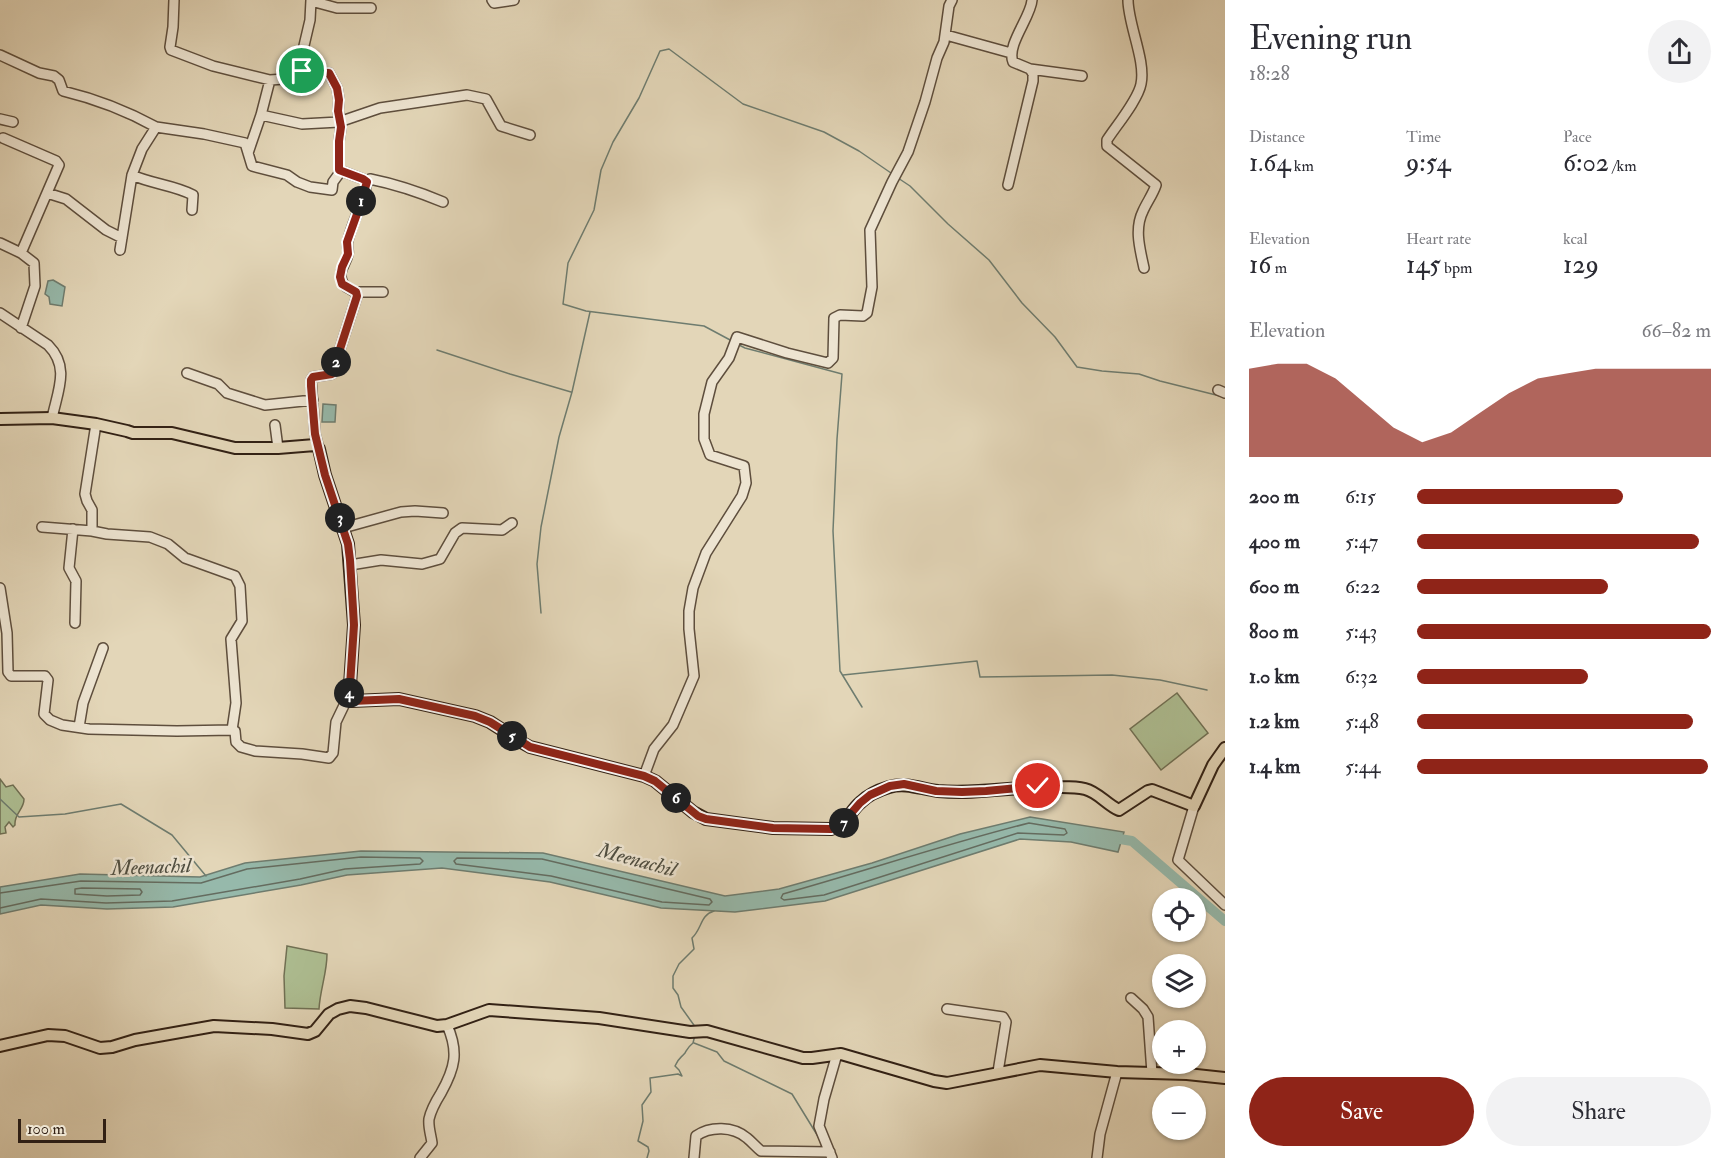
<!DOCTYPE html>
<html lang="en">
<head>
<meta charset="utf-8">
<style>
  body { margin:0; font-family:"IM FELL Double Pica",serif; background:#f2f2f3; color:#2b2b33; height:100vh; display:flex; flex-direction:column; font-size:22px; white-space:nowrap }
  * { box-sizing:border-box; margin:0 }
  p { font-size:20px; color:#7c7c81 }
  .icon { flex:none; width:33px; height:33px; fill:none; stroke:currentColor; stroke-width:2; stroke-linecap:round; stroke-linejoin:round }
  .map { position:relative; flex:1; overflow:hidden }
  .panel { display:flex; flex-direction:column; background:#fff; width:510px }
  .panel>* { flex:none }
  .buttons { position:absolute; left:1152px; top:888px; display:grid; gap:12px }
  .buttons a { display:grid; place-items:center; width:54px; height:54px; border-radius:50%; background:#fff; box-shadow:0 2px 4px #0004; font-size:30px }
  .scale { position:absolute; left:18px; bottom:15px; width:88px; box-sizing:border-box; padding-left:6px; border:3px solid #312014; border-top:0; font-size:16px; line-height:21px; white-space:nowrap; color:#312014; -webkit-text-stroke:4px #ede4d1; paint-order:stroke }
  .pin { position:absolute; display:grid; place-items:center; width:51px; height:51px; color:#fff; margin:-26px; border:3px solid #fff; border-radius:50%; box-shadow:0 2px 6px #0007 }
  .km { position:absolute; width:30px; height:30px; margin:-15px; border-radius:50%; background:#222; color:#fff; font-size:16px; line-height:30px; text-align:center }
  .round { display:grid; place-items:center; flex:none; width:63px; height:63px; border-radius:32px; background:#f2f2f3 }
  .overview { display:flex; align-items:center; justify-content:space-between; height:102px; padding:0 24px }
  h1 { font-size:33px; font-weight:600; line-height:45px }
  .stats { display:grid; grid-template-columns:repeat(3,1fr); gap:9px; height:102px; padding:6px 24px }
  .stats div { display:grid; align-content:center }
  .stats b { font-size:26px; font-weight:600 }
  .stats small { font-size:16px; font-weight:400 }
  .stats p { font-size:16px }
  .chart { height:168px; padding:12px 24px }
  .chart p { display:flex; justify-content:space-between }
  .chart svg { width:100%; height:108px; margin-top:6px; fill:#8f2418; opacity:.7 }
  .cta { display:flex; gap:12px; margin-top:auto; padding:12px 24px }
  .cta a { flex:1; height:69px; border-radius:36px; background:#8f2418; color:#fff; font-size:24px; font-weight:600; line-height:69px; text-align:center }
  .cta a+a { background:#f2f2f3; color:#2b2b33 }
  ul { padding:0 24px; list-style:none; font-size:20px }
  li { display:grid; grid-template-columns:96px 72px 1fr; align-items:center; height:45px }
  li i { height:15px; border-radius:8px; background:#8f2418 }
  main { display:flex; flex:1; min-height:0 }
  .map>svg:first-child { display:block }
  .green { fill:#aebf93; stroke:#707054; stroke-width:1.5 }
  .water { fill:#96b9ab; stroke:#6e7c6f; stroke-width:1.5 }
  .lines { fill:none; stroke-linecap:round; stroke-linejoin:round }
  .shore { stroke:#646c60; stroke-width:1.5 }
  .stream { stroke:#6e7c6f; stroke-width:1.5 }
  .river { stroke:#96b9ab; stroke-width:10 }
  .minor-casing { stroke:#5e4e3d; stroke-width:12 }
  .major-casing { stroke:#312014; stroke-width:14 }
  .minor { stroke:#ede4d1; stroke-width:9 }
  .major { stroke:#e3d6b8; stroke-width:10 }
  .route-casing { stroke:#fff; stroke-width:12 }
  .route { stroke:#8f2418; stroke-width:8 }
  .labels { text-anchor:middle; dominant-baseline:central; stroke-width:5; stroke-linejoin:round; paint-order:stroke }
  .water-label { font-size:21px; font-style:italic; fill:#4f4e41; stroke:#ede4d1 }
</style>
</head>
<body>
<main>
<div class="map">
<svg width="1225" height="1158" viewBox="0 0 1225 1158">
  <rect width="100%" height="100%" fill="#e3d6b8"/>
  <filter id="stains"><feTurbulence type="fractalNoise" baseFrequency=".00333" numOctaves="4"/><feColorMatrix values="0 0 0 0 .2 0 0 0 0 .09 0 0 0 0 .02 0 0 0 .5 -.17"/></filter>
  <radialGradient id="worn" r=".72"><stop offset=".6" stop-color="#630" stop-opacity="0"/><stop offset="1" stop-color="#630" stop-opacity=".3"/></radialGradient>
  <!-- green -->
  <path class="green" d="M 1177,693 L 1208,733 L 1161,770 L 1130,729 Z
    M 0,779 L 6,787 L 13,785 L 24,799 C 24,810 14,813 15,825 L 13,827 L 9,822 L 5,827 L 6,833 L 0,834 Z
    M 287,946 L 327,954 C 327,973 320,990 319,1009 L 285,1008 L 284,976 Z"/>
  <!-- water -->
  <path class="water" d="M 53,280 L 65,287 L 62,306 L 50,304 L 49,297 L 45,294 L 48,281 Z
    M 323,404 L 336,405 L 335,422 L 322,422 Z
    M 1030,817 L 1124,832 L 1118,852 L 1071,842 L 1020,839 L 825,901 L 735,912 L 661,908 L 550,882 L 442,868 L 347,875 L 301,885 L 173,907 L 107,909 L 41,905 L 0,914 L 0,887 L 80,874 L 200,877 L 245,863 L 361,851 L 543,853 L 725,896 L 779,889 L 872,863 L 960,834 Z"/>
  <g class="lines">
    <!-- shore -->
    <path class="shore" d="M 1029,823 L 1065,829 L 1067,833 L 1064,835 L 1018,833 L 824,895 L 784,900 L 781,898 L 783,894 C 865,871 946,844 1029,823 Z
      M 457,858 L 542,859 L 710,899 L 712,902 L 709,905 L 662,902 L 551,876 L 456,864 L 454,861 Z
      M 82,888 L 140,889 L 142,892 L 140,895 L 107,896 L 75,894 L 75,889 Z
      M 0,893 L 81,881 L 201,883 L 247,869 L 361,857 L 420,858 L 423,861 L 420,864 L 345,869 L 300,879 L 172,901 L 106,903 L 41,899 L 0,908"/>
    <!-- stream -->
    <path class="stream" d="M 898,178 L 910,186 L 948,224 L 989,260 L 1022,303 L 1055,337 L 1077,367 L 1102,371 L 1139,374 L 1160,381 L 1224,397
      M 732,341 L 704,326 L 586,311 L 563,304 L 568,263 L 594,210 L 601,170 L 613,142 L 639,98 L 660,51 L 669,49 L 743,104 L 824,132 L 859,151 L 891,173
      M 739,345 L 745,348 L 842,374 L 837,439 L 833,531 L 840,671 L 862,707
      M 437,350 L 510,374 L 571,392
      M 541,613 L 537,564 L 541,527 L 559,437 L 572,392 L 590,312
      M 843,675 L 977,661 L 980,677 L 1112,675 L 1160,680 L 1207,690
      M 0,799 L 19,817 L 65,814 L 121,804 L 172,835 L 206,876
      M 696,1028 L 681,1007 L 678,995 L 673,988 L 673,976 L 679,964 L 694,949 L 692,938 C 702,929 700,915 714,911
      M 694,1043 L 717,1052 L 724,1061 L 792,1094 L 819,1138
      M 647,1158 L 649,1151 L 648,1147 L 638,1141 L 643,1121 L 642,1105 L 651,1092 L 650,1078 L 678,1074 L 682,1076 L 679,1070 L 675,1066 C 679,1057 681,1058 685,1053 C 688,1048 688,1047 693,1043 L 695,1035"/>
    <!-- river -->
    <path class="river" d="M 1108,837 L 1132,841 L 1225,921"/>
    <defs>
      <path id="minor" d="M 174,0 L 173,27 L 170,47 L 171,50 L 213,66 L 270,80 L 298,78 L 302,71
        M 311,0 L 310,20 L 299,67 C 306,76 319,73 329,73 L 337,88 L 339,100 L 338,111 L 341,127 L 339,141 L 339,170 L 363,179 L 367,182 C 363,202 353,221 348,240 C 346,245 349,250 348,254 C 346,264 338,270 342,281 C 344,290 354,287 357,296 L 332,374 L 313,377 L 311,380 L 315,434 L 319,449
        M 492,0 L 494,3 L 514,0
        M 1128,0 C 1128,24 1146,61 1141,84 C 1138,100 1116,126 1107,140 L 1107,146 L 1156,185 C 1153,194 1147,202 1143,211 C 1134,229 1140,249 1144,268
        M 311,1 L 337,8 L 371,8
        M 946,35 L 1011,53
        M 0,55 L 39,73 L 54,76 L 59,80 L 63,91 C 96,99 127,111 156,127 L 142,149 L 132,175 C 152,184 174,185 193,195 L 192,210
        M 1030,69 L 1082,76
        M 261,115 L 302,124 L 339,122 L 380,108 L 407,104 L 467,95 L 486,99 L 501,126 L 530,135
        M 0,119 L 13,122
        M 156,127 L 204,134 L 245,143 L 252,166 L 287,175 L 297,182 L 310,187 L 332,190 L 333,182 L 341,171
        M 3,138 L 56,161 L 59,165 L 21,253
        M 248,153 L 261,115 L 270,80
        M 367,182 L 370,179 C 395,184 419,192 443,202
        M 1008,185 L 1033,81 L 1033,74 L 1030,69 L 1013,62 C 1006,45 1031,17 1032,0
        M 47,193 L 66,199 L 106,230 L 122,238
        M 0,243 L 21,253 L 34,263 L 35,286 L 21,328
        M 120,250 L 132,175
        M 356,292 L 383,292
        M 0,313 L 48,345 C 70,367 58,390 52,418
        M 187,373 L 218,384 L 227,393 L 265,405 L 313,400
        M 1218,390 L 1225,393
        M 96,424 L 85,494 L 87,501 L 92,510 L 92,531 L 107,534 L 150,537 L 168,544 L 185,558 L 235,576 L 240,586 L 242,621 L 231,639 L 236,703 L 232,730
        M 275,425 L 278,448
        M 42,527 L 92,531
        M 343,528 L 401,512 L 415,511 L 443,513
        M 73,529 L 69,568 L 76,581 L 75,623
        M 350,565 L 381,560 L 422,564 L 440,559 L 455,533 L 462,528 L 502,530 L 512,523
        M 0,588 L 7,633 L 8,672 L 11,676 L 45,676 L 48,680 L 44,714 L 50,720 L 62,725 L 89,729 L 177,731 L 232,730 L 235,731 L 236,742 L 241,747 L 255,751 L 302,754 L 329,758 L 333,753 L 336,722 L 348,697
        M 79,727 L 83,703 L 103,648
        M 644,776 L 654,749 L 673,725 L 694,676 L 689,629 L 689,611 L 693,588 L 706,553 L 742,496 L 746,483 L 744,466 L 710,455 L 704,439 L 704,414 L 712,382 L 729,358 L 737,337 L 787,353 L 828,363 L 833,358 L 834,318 L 840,315 L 863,316 L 867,313 L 872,287 L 870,230 L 892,182 L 908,152 L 925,102 L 937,58 L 944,42 L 949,6 L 952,0
        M 1194,806 L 1178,860 L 1225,905
        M 1131,998 L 1143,1009 L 1148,1017 L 1152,1073
        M 947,1009 L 1003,1017 L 1006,1022 L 998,1072
        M 420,1158 L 432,1143 C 431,1135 428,1127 429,1119 C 431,1110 436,1101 441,1093 C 455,1068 459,1052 447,1025
        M 694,1158 L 696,1136 C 710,1126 733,1126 747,1138 C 752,1142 756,1147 761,1151 L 830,1152
        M 832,1158 L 819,1126 L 824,1099 L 837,1054
        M 1097,1158 L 1100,1134 L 1117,1072"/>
      <path id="major" d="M 0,419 L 52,418 L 96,424 L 127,431 L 133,433 L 172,433 L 235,448 L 278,448 L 315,445 L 319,449 L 325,475 L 348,544 L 354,625 L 349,700 L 352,701 L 399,699 L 475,716 L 490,722 L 521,742 L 530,747 L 644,776 L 655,781 L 693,812 L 706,819 L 773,828 L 831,829 C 848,824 849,812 861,802 C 868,795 879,790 889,787 C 906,782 921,789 938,791 C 980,795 1020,785 1062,787 C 1069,787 1077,787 1085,789 C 1098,792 1107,805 1119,810 L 1148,791 L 1152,790 L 1194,806 L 1213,765 L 1225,748
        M 0,1046 L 48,1035 L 65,1036 L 100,1048 L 112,1047 L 135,1040 L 214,1026 L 272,1029 L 308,1034 L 315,1031 L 329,1014 L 338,1009 L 350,1006 L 366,1008 L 437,1026 L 447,1025 L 489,1010 L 599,1018 L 690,1032 L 707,1031 L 803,1058 L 812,1058 L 841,1054 L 934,1081 L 947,1083 L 1040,1065 L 1117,1072 L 1187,1074 L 1225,1078"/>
    </defs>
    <!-- minor casing -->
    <use href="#minor" class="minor-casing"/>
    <!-- major casing -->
    <use href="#major" class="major-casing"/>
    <!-- minor -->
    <use href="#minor" class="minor"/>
    <!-- major -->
    <use href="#major" class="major"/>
  </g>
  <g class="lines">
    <defs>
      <path id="route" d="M 302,71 L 308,73 L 329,73 L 337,88 L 339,100 L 338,111 L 341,127 L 339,141 L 339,170 L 363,179 L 367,182 L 357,214 L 347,242 L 348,254 L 342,267 L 340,277 L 342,284 L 356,292 L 357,296 L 332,374 L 313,377 L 311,380 L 311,386 L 315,434 L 325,475 L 348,544 L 350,560 L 354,625 L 349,700 L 352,701 L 399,699 L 475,716 L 490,722 L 530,747 L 644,776 L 655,781 L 698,816 L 706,819 L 773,828 L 831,829 L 840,826 L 860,803 L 870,795 L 890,786 L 904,784 L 936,791 L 962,792 L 986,791 L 1038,786"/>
    </defs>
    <!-- route casing -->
    <use href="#route" class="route-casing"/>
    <!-- route -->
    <use href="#route" class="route"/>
  </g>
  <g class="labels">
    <!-- water labels -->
    <g class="water-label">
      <text transform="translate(637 860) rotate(15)">Meenachil</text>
      <text transform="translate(151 867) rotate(-2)">Meenachil</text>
    </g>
  </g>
  <rect width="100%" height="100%" filter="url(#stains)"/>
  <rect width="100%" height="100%" fill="url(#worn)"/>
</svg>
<div class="buttons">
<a><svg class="icon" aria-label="locate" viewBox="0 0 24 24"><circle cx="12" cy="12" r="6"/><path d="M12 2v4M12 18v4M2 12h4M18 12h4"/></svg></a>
<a><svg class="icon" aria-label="layers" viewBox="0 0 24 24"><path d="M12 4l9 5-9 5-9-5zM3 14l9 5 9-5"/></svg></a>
<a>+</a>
<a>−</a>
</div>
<div class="scale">100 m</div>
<div class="pin" style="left:302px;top:71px;background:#1e9e55"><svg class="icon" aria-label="arrive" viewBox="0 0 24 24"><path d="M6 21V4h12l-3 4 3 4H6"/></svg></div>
<div class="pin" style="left:1038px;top:786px;background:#d93025"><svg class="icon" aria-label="check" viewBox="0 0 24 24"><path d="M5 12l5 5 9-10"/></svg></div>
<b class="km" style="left:361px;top:201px">1</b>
<b class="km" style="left:336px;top:362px">2</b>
<b class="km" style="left:340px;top:518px">3</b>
<b class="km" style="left:349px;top:693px">4</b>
<b class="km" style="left:512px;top:736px">5</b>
<b class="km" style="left:676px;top:798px">6</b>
<b class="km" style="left:844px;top:823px">7</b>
</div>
<section class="panel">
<div class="overview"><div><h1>Evening run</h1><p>18:28</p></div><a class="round"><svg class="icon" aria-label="share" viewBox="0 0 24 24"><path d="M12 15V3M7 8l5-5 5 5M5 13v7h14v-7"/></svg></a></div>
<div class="stats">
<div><p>Distance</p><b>1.64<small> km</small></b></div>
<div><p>Time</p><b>9:54</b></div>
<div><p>Pace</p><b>6:02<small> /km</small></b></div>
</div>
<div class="stats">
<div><p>Elevation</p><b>16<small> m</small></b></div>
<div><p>Heart rate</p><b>145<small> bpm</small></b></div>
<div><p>kcal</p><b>129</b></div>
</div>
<div class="chart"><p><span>Elevation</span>66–82 m</p>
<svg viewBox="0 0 160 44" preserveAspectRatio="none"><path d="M0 44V8L10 6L20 6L30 12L40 22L50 32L60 38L70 34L80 26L90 18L100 12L110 10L120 8L130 8L140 8L150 8L160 8V44z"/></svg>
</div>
<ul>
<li><b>200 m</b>6:15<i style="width:70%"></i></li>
<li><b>400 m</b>5:47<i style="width:96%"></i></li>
<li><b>600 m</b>6:22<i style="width:65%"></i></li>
<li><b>800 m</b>5:43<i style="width:100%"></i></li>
<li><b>1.0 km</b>6:32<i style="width:58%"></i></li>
<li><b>1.2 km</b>5:48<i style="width:94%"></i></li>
<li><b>1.4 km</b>5:44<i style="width:99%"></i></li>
</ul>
<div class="cta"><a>Save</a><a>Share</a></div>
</section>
</main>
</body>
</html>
